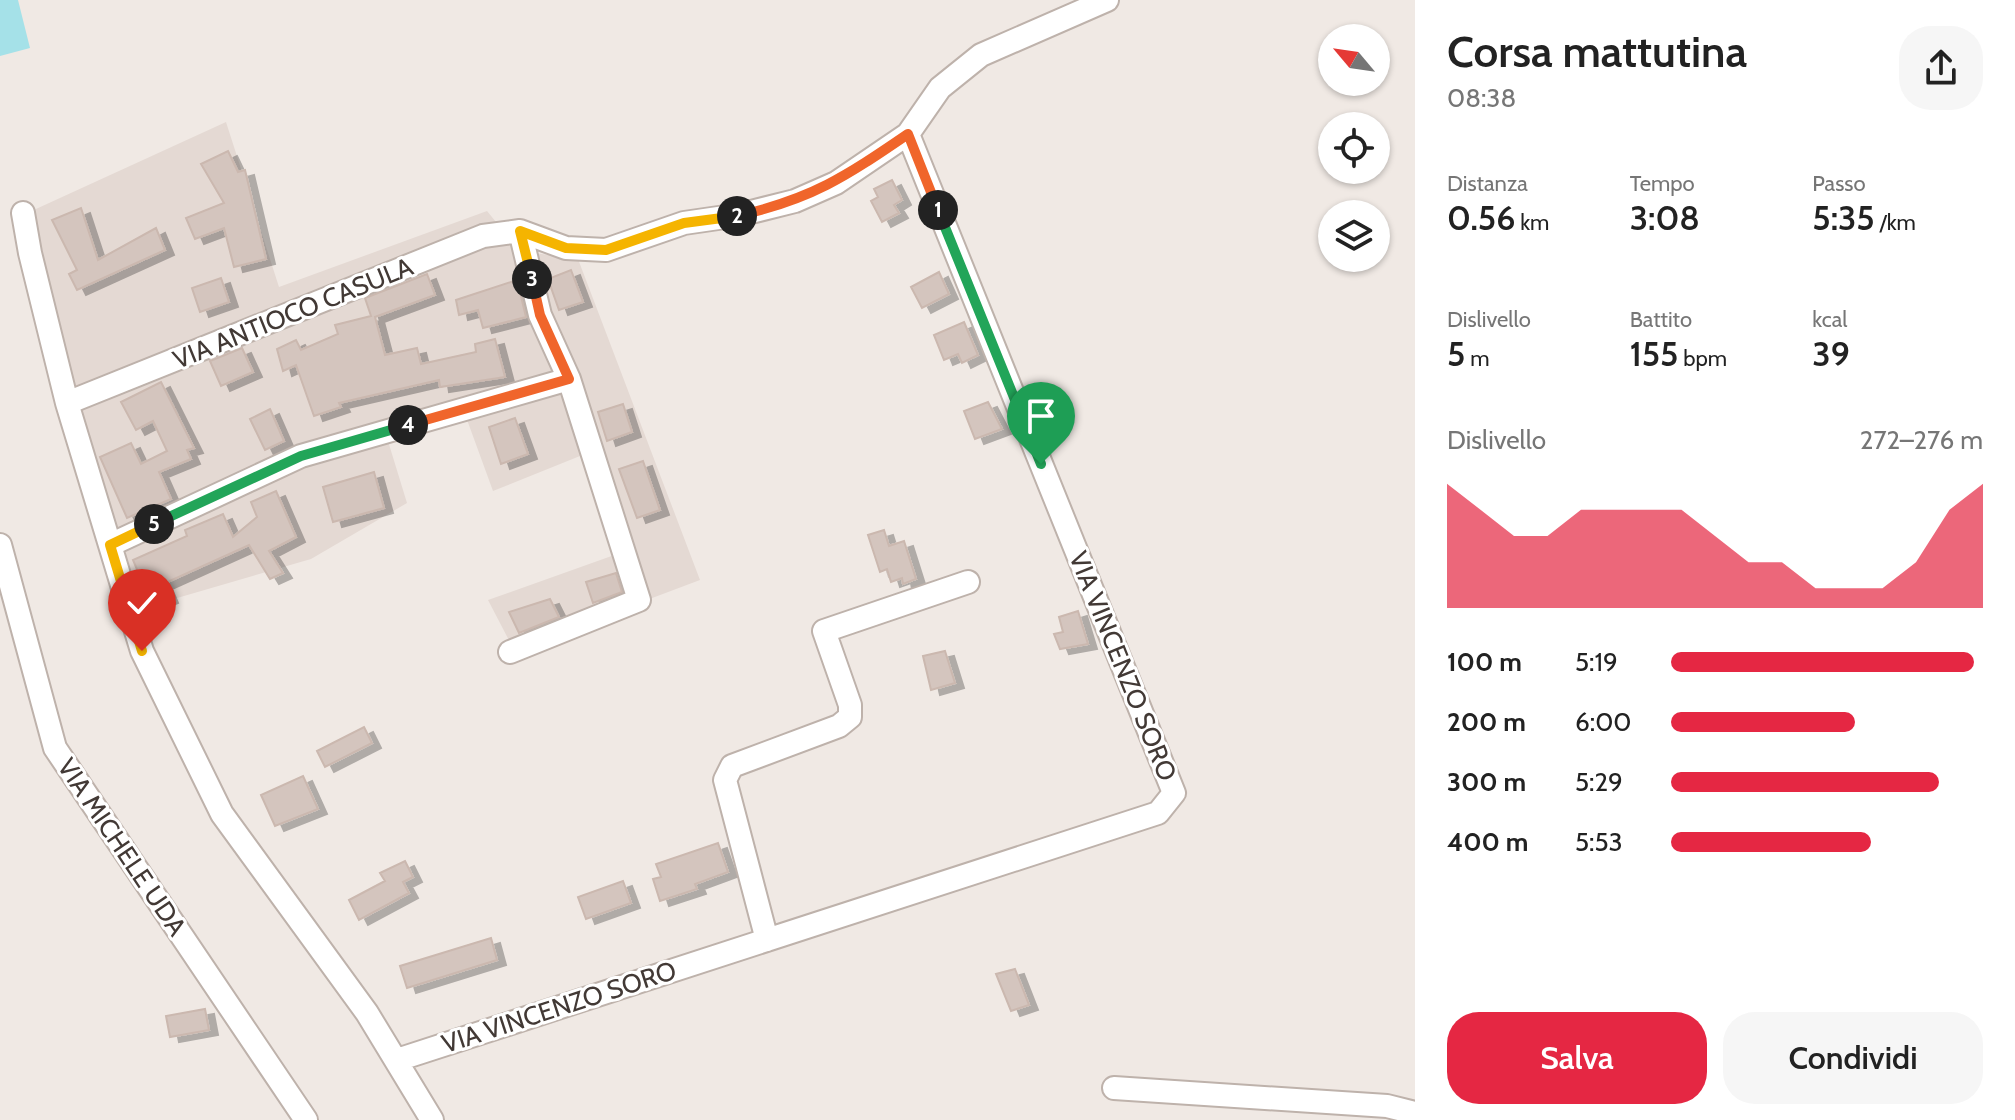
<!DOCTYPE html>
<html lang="it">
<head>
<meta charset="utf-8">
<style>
  body { margin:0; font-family:Cabin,sans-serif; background:#f6f6f6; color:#222; height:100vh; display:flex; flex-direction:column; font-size:30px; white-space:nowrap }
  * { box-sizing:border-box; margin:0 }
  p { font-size:26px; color:#767676 }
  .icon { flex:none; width:44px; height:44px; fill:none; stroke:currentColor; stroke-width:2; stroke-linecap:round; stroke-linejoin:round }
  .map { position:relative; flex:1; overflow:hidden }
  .side { display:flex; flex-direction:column; background:#fff; width:600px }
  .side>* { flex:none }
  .needle { width:52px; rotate:299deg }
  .tools { position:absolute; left:1318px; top:24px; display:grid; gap:16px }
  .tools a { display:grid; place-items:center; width:72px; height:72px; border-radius:50%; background:#fff; box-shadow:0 2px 6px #0004; font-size:40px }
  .pin { position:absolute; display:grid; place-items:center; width:68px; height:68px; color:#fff; margin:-82px -34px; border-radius:50% 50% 50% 0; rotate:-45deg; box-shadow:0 0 8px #0007 }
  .pin .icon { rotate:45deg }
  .km { position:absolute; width:40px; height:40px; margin:-20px; border-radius:50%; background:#222; color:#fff; font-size:22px; line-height:40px; text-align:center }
  .round { display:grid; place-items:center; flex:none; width:84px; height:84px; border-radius:32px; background:#f6f6f6 }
  .overview { display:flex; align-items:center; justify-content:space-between; height:136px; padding:0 32px }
  h1 { font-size:44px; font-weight:600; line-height:60px }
  .figures { display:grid; grid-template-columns:repeat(3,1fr); gap:12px; height:136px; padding:8px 32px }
  .figures div { display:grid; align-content:center }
  .figures b { font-size:34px; font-weight:600 }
  .figures small { font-size:22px; font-weight:400 }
  .figures p { font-size:22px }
  .chart { height:224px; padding:16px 32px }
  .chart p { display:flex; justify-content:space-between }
  .chart svg { width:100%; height:144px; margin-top:8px; fill:#e52743; opacity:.7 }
  .action { display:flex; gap:16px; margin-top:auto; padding:16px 32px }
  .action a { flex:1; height:92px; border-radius:32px; background:#e52743; color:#fff; font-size:32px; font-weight:600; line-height:92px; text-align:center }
  .action a+a { background:#f6f6f6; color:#222 }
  ul { padding:0 32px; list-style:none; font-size:26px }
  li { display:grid; grid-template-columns:128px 96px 1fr; align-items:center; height:60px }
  li i { height:20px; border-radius:10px; background:#e52743 }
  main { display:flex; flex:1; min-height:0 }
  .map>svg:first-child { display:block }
  .residential { fill:#e4d9d3 }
  .water { fill:#a5e1e8 }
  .building { fill:#d4c5be; stroke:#cbb8af; stroke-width:2; filter:url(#shadow) }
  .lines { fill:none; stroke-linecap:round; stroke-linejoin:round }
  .minor-casing { stroke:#beb2ab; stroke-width:26 }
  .minor { stroke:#fff; stroke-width:22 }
  .split-1-casing { stroke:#fff; stroke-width:16 }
  .split-2-casing { stroke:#fff; stroke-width:16 }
  .split-3-casing { stroke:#fff; stroke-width:16 }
  .split-4-casing { stroke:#fff; stroke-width:16 }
  .split-5-casing { stroke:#fff; stroke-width:16 }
  .split-6-casing { stroke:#fff; stroke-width:16 }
  .split-1 { stroke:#22a559; stroke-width:10 }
  .split-2 { stroke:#f0652b; stroke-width:10 }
  .split-3 { stroke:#f5b400; stroke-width:10 }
  .split-4 { stroke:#f0652b; stroke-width:10 }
  .split-5 { stroke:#22a559; stroke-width:10 }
  .split-6 { stroke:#f5b400; stroke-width:10 }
  .labels { text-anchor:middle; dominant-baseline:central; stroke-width:6; stroke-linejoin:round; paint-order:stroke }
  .street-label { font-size:26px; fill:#423935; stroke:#fff }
</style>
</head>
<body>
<main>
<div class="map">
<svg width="1415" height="1120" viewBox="0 0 1415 1120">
  <defs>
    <filter id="shadow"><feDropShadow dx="9" dy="5" stdDeviation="0" flood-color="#0004"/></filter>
  </defs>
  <rect width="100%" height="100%" fill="#f0e9e4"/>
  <!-- residential -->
  <path class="residential" d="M 226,122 L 279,287 L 487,211 L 520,251 L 578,259 L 700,580 L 514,650 L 488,600 L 620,553 L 580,456 L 493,491 L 466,417 L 388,441 L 407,503 L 311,559 L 136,610 L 25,214 Z"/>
  <!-- water -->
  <path class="water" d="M 0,0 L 18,0 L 30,48 L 0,56 Z"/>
  <!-- building -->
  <path class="building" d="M 228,151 L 238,172 L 245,170 L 266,259 L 234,267 L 224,228 L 195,239 L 186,218 L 224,203 L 201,164 Z
    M 892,180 L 902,200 L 894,205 L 899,213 L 882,222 L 871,201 L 878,197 L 874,189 Z
    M 81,208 L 98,260 L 156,228 L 165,250 L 77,290 L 69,274 L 77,270 L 52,220 Z
    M 571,270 L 583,302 L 559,310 L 548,279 Z
    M 939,272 L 949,294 L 922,308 L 911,287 Z
    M 427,274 L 435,295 L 375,317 L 385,355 L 417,348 L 421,364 L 476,352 L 475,344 L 495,339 L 505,377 L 440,387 L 439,380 L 339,403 L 341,407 L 314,416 L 296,365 L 283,371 L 277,349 L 296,340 L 301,350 L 338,334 L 335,325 L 371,316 L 365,298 Z
    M 221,278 L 229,302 L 200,312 L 192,288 Z
    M 517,280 L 526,317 L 483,328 L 478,310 L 459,315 L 456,300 Z
    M 964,322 L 978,355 L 962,363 L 958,354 L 944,360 L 934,335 Z
    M 242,348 L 253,372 L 221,386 L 210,361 Z
    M 161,382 L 194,448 L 187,450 L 191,459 L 159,472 L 171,499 L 127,518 L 100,457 L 131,443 L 141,464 L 167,451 L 153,421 L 136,430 L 121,402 Z
    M 988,402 L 1002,429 L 975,439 L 964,411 Z
    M 623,404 L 632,432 L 607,441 L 598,412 Z
    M 270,409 L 284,441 L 265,450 L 250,419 Z
    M 515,418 L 528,454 L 501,464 L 489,427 Z
    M 643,461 L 660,510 L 637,518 L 619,469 Z
    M 374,472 L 384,508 L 333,522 L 323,487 Z
    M 276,491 L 296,537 L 269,551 L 283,573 L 270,579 L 249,545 L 163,584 L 169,598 L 152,605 L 133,560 L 187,536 L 185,530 L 223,514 L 233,537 L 257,517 L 251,502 Z
    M 884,530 L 889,546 L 904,541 L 916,579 L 903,584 L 902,578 L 891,582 L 887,569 L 880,572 L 868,535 Z
    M 616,573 L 622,592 L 593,603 L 586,582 Z
    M 550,599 L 559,617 L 519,633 L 509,612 Z
    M 1078,611 L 1088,644 L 1060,649 L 1054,634 L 1063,632 L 1059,617 Z
    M 945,651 L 955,683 L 931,690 L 923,656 Z
    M 364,727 L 372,743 L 325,767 L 317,751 Z
    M 303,776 L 318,809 L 275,826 L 261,795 Z
    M 718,843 L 728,872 L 695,884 L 697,889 L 660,901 L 653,879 L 661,877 L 656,864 Z
    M 405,861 L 413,877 L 403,882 L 409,893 L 359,920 L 349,900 L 385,881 L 380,873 Z
    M 623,881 L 631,903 L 586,919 L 578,897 Z
    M 491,938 L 497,960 L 407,988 L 400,966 Z
    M 1015,969 L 1029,1005 L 1011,1011 L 996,974 Z
    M 205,1009 L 209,1030 L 170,1037 L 166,1016 Z"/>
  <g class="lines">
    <defs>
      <path id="minor" d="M 23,213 L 30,253 L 67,403 L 142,651 L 222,814 L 367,1013 L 432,1120
        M 520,231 L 566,248 L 606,250 L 684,223 L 739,215 L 795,201 L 836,183 L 908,134 L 940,88 L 981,55 L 1107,0
        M 67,403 L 483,236 L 520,231 L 540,315 L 569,379
        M 0,545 L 55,748 L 306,1120
        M 110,545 L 301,456 L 569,379 L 639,600 L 510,652
        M 767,940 L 725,780 L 732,766 L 839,726 L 850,717 L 850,705 L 824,631 L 968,582
        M 397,1060 L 1158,813 L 1174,793 L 908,134
        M 1114,1088 L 1387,1106 L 1415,1113"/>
    </defs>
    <!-- minor casing -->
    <use href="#minor" class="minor-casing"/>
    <!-- minor -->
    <use href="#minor" class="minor"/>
  </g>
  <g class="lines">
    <defs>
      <path id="split-1" d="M 938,210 L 1041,464"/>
      <path id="split-2" d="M 737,216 C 812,199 845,177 908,134 L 938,210"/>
      <path id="split-3" d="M 532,279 L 520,231 L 566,248 L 606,250 L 684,223 L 737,216"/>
      <path id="split-4" d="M 408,425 L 569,379 L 540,315 L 532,279"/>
      <path id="split-5" d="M 154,524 L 301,456 L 408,425"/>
      <path id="split-6" d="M 142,651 L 110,545 L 154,524"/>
    </defs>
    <!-- split-1 casing -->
    <use href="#split-1" class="split-1-casing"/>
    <!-- split-2 casing -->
    <use href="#split-2" class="split-2-casing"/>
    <!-- split-3 casing -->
    <use href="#split-3" class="split-3-casing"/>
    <!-- split-4 casing -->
    <use href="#split-4" class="split-4-casing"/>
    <!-- split-5 casing -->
    <use href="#split-5" class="split-5-casing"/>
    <!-- split-6 casing -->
    <use href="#split-6" class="split-6-casing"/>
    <!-- split-1 -->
    <use href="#split-1" class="split-1"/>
    <!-- split-2 -->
    <use href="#split-2" class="split-2"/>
    <!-- split-3 -->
    <use href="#split-3" class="split-3"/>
    <!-- split-4 -->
    <use href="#split-4" class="split-4"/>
    <!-- split-5 -->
    <use href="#split-5" class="split-5"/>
    <!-- split-6 -->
    <use href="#split-6" class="split-6"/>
  </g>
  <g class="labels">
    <!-- street labels -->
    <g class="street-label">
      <text transform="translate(293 313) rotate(-22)">VIA ANTIOCO CASULA</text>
      <text transform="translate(1123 666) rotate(68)">VIA VINCENZO SORO</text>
      <text transform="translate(122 847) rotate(56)">VIA MICHELE UDA</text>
      <text transform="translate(559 1007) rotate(-18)">VIA VINCENZO SORO</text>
    </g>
  </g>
</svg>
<div class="tools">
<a><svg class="needle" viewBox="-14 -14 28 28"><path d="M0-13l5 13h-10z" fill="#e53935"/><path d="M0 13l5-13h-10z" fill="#767676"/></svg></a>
<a><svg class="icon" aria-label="locate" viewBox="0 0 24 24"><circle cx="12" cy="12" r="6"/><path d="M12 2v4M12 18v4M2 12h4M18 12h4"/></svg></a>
<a><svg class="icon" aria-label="layers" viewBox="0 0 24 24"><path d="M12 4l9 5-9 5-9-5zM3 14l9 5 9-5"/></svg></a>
</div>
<div class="pin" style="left:1041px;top:464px;background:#1e9e55"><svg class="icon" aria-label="arrive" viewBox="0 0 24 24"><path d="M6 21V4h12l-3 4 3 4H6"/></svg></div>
<div class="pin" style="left:142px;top:651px;background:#d93025"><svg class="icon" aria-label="check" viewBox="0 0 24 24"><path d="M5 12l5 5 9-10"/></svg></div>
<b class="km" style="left:938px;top:210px">1</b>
<b class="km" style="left:737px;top:216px">2</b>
<b class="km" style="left:532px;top:279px">3</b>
<b class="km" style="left:408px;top:425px">4</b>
<b class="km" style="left:154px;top:524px">5</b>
</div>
<section class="side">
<div class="overview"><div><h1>Corsa mattutina</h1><p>08:38</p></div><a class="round"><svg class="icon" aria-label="share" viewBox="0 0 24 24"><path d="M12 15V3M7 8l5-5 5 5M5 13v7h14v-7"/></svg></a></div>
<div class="figures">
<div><p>Distanza</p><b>0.56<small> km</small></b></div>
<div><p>Tempo</p><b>3:08</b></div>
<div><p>Passo</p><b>5:35<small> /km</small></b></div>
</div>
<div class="figures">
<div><p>Dislivello</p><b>5<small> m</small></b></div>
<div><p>Battito</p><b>155<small> bpm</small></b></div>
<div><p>kcal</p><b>39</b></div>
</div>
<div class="chart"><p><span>Dislivello</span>272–276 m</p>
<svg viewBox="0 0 160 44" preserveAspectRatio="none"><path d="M0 44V6L10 14L20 22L30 22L40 14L50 14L60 14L70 14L80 22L90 30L100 30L110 38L120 38L130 38L140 30L150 14L160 6V44z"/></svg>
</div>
<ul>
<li><b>100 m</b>5:19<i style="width:97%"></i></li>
<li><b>200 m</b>6:00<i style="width:59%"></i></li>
<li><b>300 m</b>5:29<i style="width:86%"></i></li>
<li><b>400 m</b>5:53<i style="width:64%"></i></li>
</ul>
<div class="action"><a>Salva</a><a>Condividi</a></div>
</section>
</main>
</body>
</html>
